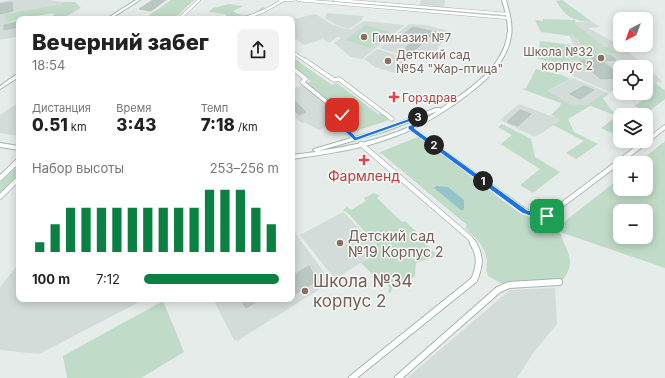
<!DOCTYPE html>
<html lang="ru">
<head>
<meta charset="utf-8">
<style>
  body { margin:0; font-family:Inter,sans-serif; background:#f2f2f2; color:#222; height:100vh; display:flex; flex-direction:column; font-size:15px; white-space:nowrap }
  * { box-sizing:border-box; margin:0 }
  p { font-size:13px; color:#767676 }
  .icon { flex:none; width:22px; height:22px; fill:none; stroke:currentColor; stroke-width:2; stroke-linecap:round; stroke-linejoin:round }
  .map { position:relative; flex:1; overflow:hidden }
  .drawer { position:absolute; left:16px; top:16px; width:279px; height:286px; display:flex; flex-direction:column; background:#fff; border-radius:8px; box-shadow:0 2px 10px #0003 }
  .drawer>* { flex:none }
  .needle { width:26px; rotate:221deg }
  .controls { position:absolute; left:613px; top:12px; display:grid; gap:8px }
  .controls a { display:grid; place-items:center; width:40px; height:40px; border-radius:8px; background:#fff; box-shadow:0 2px 10px #0003; font-size:20px }
  .pin { position:absolute; display:grid; place-items:center; width:34px; height:34px; color:#fff; margin:-17px; border-radius:8px; box-shadow:0 2px 6px #0006 }
  .km { position:absolute; width:20px; height:20px; margin:-10px; border-radius:50%; background:#222; color:#fff; font-size:11px; line-height:20px; text-align:center }
  .round { display:grid; place-items:center; flex:none; width:42px; height:42px; border-radius:8px; background:#f2f2f2 }
  .overview { display:flex; align-items:center; justify-content:space-between; height:68px; padding:0 16px }
  h1 { font-size:22px; font-weight:800; line-height:30px }
  .figures { display:grid; grid-template-columns:repeat(3,1fr); gap:6px; height:68px; padding:4px 16px }
  .figures div { display:grid; align-content:center }
  .figures b { font-size:17px; font-weight:800 }
  .figures small { font-size:11px; font-weight:400 }
  .figures p { font-size:11px }
  .chart { height:112px; padding:8px 16px }
  .chart p { display:flex; justify-content:space-between }
  .chart svg { width:100%; height:72px; margin-top:4px; stroke:#0b8043; stroke-width:6 }
  ul { padding:0 16px; list-style:none; font-size:13px }
  li { display:grid; grid-template-columns:64px 48px 1fr; align-items:center; height:30px }
  li i { height:10px; border-radius:5px; background:#0b8043 }
  .map>svg:first-child { display:block }
  .built { fill:#d3dcd8 }
  .green { fill:#c0dbc7; fill-rule:evenodd }
  .water { fill:#94c3ca }
  .building { fill:#bac7c2; stroke:#b8c5bf }
  .lines { fill:none; stroke-linecap:round; stroke-linejoin:round }
  .street-far3-casing { stroke:#a8b4b0; stroke-width:3.5 }
  .street-far2-casing { stroke:#a8b4b0; stroke-width:5 }
  .street-far1-casing { stroke:#a8b4b0; stroke-width:6 }
  .street-casing { stroke:#a8b4b0; stroke-width:8 }
  .secondary-casing { stroke:#a4b7b0; stroke-width:2 }
  .street-far3 { stroke:#fff; stroke-width:2.5 }
  .street-far2 { stroke:#fff; stroke-width:3.5 }
  .street-far1 { stroke:#fff; stroke-width:4.5 }
  .street { stroke:#fff; stroke-width:6 }
  .secondary { fill:#fff; fill-rule:evenodd }
  .route { fill:#1a73e8; stroke:#fff }
  .education-dot { fill:#8d6e63; stroke:#f5f9f7; stroke-width:1.5 }
  .health-dot { fill:#e0444e; stroke:#f5f9f7; stroke-width:1.5 }
  .labels { text-anchor:middle; dominant-baseline:central; stroke-width:3; stroke-linejoin:round; paint-order:stroke }
  .far-education-label { font-size:12px; fill:#785e54; stroke:#f5f9f7; text-anchor:start }
  .far-health-label { font-size:12px; fill:#be3a42; stroke:#f5f9f7; text-anchor:start }
  .health-label { font-size:14px; fill:#be3a42; stroke:#f5f9f7 }
  .education-label { font-size:14px; fill:#785e54; stroke:#f5f9f7; text-anchor:start }
  .near-education-label { font-size:17px; fill:#785e54; stroke:#f5f9f7; text-anchor:start }
</style>
</head>
<body>
<div class="map">
<svg width="665" height="378" viewBox="0 0 665 378">
  <rect width="100%" height="100%" fill="#e5ece9"/>
  <!-- built -->
  <path class="built" d="M 9,0 L 48,0 L 63,2 L 62,4 L 4,14 L 6,22 L 19,20 L 19,36 L 0,40 L 0,2 Z
    M 421,0 L 445,0 L 444,8 L 420,5 Z
    M 327,13 L 363,16 L 362,20 L 349,29 L 336,25 L 325,18 Z
    M 313,14 L 317,15 L 333,25 L 350,30 L 363,21 L 405,25 L 362,59 L 351,57 L 334,43 L 342,38 L 337,37 L 329,43 L 323,39 L 304,45 L 292,36 L 292,20 Z
    M 591,21 L 600,27 L 588,28 L 623,47 L 646,67 L 663,82 L 646,84 L 646,67 L 620,67 L 620,87 L 610,92 L 573,76 L 576,67 L 558,49 L 577,48 L 573,45 L 569,34 L 549,24 Z
    M 409,24 L 426,25 L 452,32 L 438,47 L 439,48 L 423,61 L 379,48 Z
    M 377,49 L 410,59 L 395,73 L 375,67 L 364,59 Z
    M 573,78 L 606,92 L 586,105 L 570,104 L 546,92 Z
    M 304,85 L 344,119 L 319,130 L 304,122 L 302,123 L 295,117 L 292,118 L 292,89 Z
    M 19,102 L 19,136 L 0,133 L 0,115 Z
    M 519,104 L 562,120 L 535,137 L 500,120 Z
    M 343,212 L 381,250 L 335,279 L 300,235 Z
    M 292,229 L 331,282 L 237,341 L 234,340 L 213,299 L 292,299 Z
    M 19,263 L 19,299 L 145,299 L 39,354 L 0,350 L 0,287 Z
    M 555,288 L 557,324 L 534,352 L 517,378 L 407,378 L 510,290 Z"/>
  <!-- green -->
  <path class="green" d="M 171,0 L 194,0 L 174,19 L 144,19 Z
    M 562,0 L 591,21 C 572,21 566,17 556,1 Z
    M 63,2 L 75,2 L 81,8 L 61,19 L 55,19 L 53,13 L 6,22 L 4,14 L 62,4 Z
    M 229,4 L 243,6 L 233,11 C 242,18 254,15 262,7 L 267,8 L 241,19 L 226,19 L 228,17 L 225,14 L 209,12 L 213,8 Z
    M 543,19 L 575,20 L 576,22 L 574,23 L 603,46 L 586,47 L 570,33 L 571,36 L 541,32 L 535,20 L 543,21 Z
    M 366,25 L 390,32 L 370,48 L 345,40 Z
    M 540,41 L 573,45 L 577,48 L 608,47 L 617,53 L 587,55 L 591,59 L 573,60 L 561,51 L 576,67 L 538,59 Z
    M 292,57 L 332,85 L 337,83 L 378,114 L 382,113 L 389,120 L 350,133 L 344,128 L 354,123 L 306,83 L 311,81 L 292,65 Z
    M 536,69 L 562,75 L 570,79 L 547,91 L 570,104 L 586,105 L 606,92 L 609,94 L 603,98 L 612,111 L 622,115 L 620,115 L 620,132 L 616,135 L 601,128 L 617,116 L 588,105 L 590,106 L 568,119 L 574,132 L 598,144 L 576,159 L 566,153 L 584,141 L 553,125 L 561,120 L 551,115 L 560,106 L 561,103 L 522,89 L 526,88 Z
    M 655,83 L 665,90 L 665,99 L 648,112 L 634,106 L 648,97 L 640,93 L 646,93 L 646,84 Z
    M 502,124 L 531,139 L 535,157 L 560,172 L 533,193 L 520,185 L 540,169 L 502,145 L 497,143 L 501,144 L 512,135 L 498,127 Z
    M 418,137 L 521,214 L 537,219 L 555,218 L 564,222 L 620,178 L 620,189 L 646,189 L 646,163 L 638,163 L 665,141 L 665,268 L 560,232 C 565,251 578,260 563,279 L 503,284 L 488,276 C 485,271 487,266 487,260 C 485,246 475,237 465,228 L 467,225 L 382,154 L 378,153 ZM 620,211 L 646,211 L 646,237 L 620,237 Z
    M 19,165 L 19,175 L 0,194 L 0,182 Z
    M 374,193 L 380,196 L 377,198 L 402,222 L 405,221 L 418,233 L 416,235 L 435,253 L 438,252 L 442,256 L 438,259 L 434,257 L 416,263 L 415,276 L 412,279 L 409,276 L 392,288 L 391,293 L 388,292 L 389,287 L 376,272 L 372,274 L 361,263 L 381,250 L 348,213 L 343,210 L 347,207 L 351,210 L 366,201 L 364,198 Z
    M 163,301 L 184,352 L 141,378 L 67,378 L 63,356 Z"/>
  <!-- water -->
  <path class="water" d="M 436,186 L 448,187 L 464,200 L 464,210 L 461,210 L 434,188 Z"/>
  <!-- building -->
  <path class="building" d="M 153,0 L 166,0 L 151,11 L 139,9 Z
    M 12,2 L 13,11 L 0,14 L 0,4 Z
    M 19,22 L 19,27 L 4,30 L 4,25 Z
    M 413,27 L 444,34 L 439,39 L 430,36 L 411,54 L 402,51 L 412,42 L 398,38 Z
    M 610,55 L 616,60 L 602,61 L 620,75 L 620,80 L 618,78 L 601,79 L 579,61 L 594,60 L 590,56 Z
    M 584,86 L 594,90 L 580,99 L 570,94 Z
    M 292,99 L 302,108 L 306,112 L 299,115 L 292,108 Z
    M 520,110 L 531,114 L 518,126 L 507,122 Z
    M 309,266 L 317,281 L 292,296 L 292,276 Z
    M 240,299 L 261,299 L 246,308 Z"/>
  <g class="lines">
    <defs>
      <path id="street-far3" d="M 280,0 L 293,0
        M 298,0 L 508,18
        M 335,0 L 507,14
        M 179,19 L 199,0
        M 243,19 L 264,11 L 282,1
        M 292,52 L 306,61"/>
      <path id="street-far2" d="M 305,60 L 334,80 L 339,79 L 392,119
        M 292,68 L 306,79 L 302,82 L 349,120 L 344,128 L 355,139
        M 410,128 L 428,141
        M 647,141 L 665,127"/>
      <path id="street-far1" d="M 426,140 L 525,211 L 536,215 L 547,216 L 648,140
        M 361,144 L 470,238 L 474,244
        M 0,178 L 19,160
        M 0,197 L 19,178"/>
      <path id="street" d="M 352,378 L 474,280 C 480,266 481,256 473,243
        M 398,378 L 498,290 L 509,285 L 559,282"/>
      <path id="secondary" d="M 136,0 L 140,0 L 110,19 L 106,19 Z
        M 502,0 L 506,0 C 509,11 513,24 511,36 C 506,68 476,89 452,106 C 434,118 416,129 396,136 C 363,149 327,154 292,159 L 292,155 L 316,152 L 313,150 L 314,149 L 382,129 L 436,108 L 440,108 L 440,109 C 467,91 506,67 508,30 C 508,20 505,10 502,0 ZM 438,111 C 402,135 360,145 318,151 L 386,131 Z
        M 17,74 L 19,74 L 19,77 L 0,89 L 0,86 Z
        M 0,143 L 19,146 L 19,150 L 0,147 Z"/>
    </defs>
    <!-- street-far3 casing -->
    <use href="#street-far3" class="street-far3-casing"/>
    <!-- street-far2 casing -->
    <use href="#street-far2" class="street-far2-casing"/>
    <!-- street-far1 casing -->
    <use href="#street-far1" class="street-far1-casing"/>
    <!-- street casing -->
    <use href="#street" class="street-casing"/>
    <!-- secondary casing -->
    <use href="#secondary" class="secondary-casing"/>
    <!-- street-far3 -->
    <use href="#street-far3" class="street-far3"/>
    <!-- street-far2 -->
    <use href="#street-far2" class="street-far2"/>
    <!-- street-far1 -->
    <use href="#street-far1" class="street-far1"/>
    <!-- street -->
    <use href="#street" class="street"/>
    <!-- secondary -->
    <use href="#secondary" class="secondary"/>
  </g>
  <!-- route -->
  <path class="route" d="M 341,113 L 344,113 L 352,120 L 347,127 L 356,137 L 419,115 L 426,122 L 414,128 L 527,210 C 534,212 546,211 550,216 L 547,219 L 536,218 L 522,213 L 408,129 L 408,126 L 419,122 L 417,119 L 355,141 L 341,128 L 347,121 L 341,116 Z"/>
  <!-- markers -->
  <g class="education-dot">
    <circle cx="364" cy="37" r="4"/>
    <circle cx="601" cy="58" r="4"/>
    <circle cx="388" cy="61" r="4"/>
    <circle cx="340" cy="243" r="4"/>
    <circle cx="305" cy="291" r="4"/>
  </g>
  <g class="health-dot">
    <path d="M392 91h4v4h4v4h-4v4h-4v-4h-4v-4h4z"/>
    <path d="M362 154h4v4h4v4h-4v4h-4v-4h-4v-4h4z"/>
  </g>
  <g class="labels">
    <!-- far-education labels -->
    <g class="far-education-label">
      <text x="372" y="37">Гимназия №7</text>
      <text x="593" y="51" text-anchor="end">Школа №32<tspan x="593" dy="14">корпус 2</tspan></text>
      <text x="396" y="54">Детский сад<tspan x="396" dy="14">№54 "Жар-птица"</tspan></text>
    </g>
    <!-- far-health labels -->
    <g class="far-health-label">
      <text x="402" y="97">Горздрав</text>
    </g>
    <!-- health labels -->
    <g class="health-label">
      <text x="364" y="175">Фармленд</text>
    </g>
    <!-- education labels -->
    <g class="education-label">
      <text x="348" y="235">Детский сад<tspan x="348" dy="16">№19 Корпус 2</tspan></text>
    </g>
    <!-- near-education labels -->
    <g class="near-education-label">
      <text x="313" y="281">Школа №34<tspan x="313" dy="20">корпус 2</tspan></text>
    </g>
  </g>
</svg>
<div class="controls">
<a><svg class="needle" viewBox="-14 -14 28 28"><path d="M0-13l5 13h-10z" fill="#e53935"/><path d="M0 13l5-13h-10z" fill="#767676"/></svg></a>
<a><svg class="icon" aria-label="locate" viewBox="0 0 24 24"><circle cx="12" cy="12" r="6"/><path d="M12 2v4M12 18v4M2 12h4M18 12h4"/></svg></a>
<a><svg class="icon" aria-label="layers" viewBox="0 0 24 24"><path d="M12 4l9 5-9 5-9-5zM3 14l9 5 9-5"/></svg></a>
<a>+</a>
<a>−</a>
</div>
<div class="pin" style="left:547px;top:216px;background:#1e9e55"><svg class="icon" aria-label="arrive" viewBox="0 0 24 24"><path d="M6 21V4h12l-3 4 3 4H6"/></svg></div>
<div class="pin" style="left:342px;top:115px;background:#d93025"><svg class="icon" aria-label="check" viewBox="0 0 24 24"><path d="M5 12l5 5 9-10"/></svg></div>
<b class="km" style="left:483px;top:181px">1</b>
<b class="km" style="left:434px;top:145px">2</b>
<b class="km" style="left:418px;top:117px">3</b>
<section class="drawer">
<div class="overview"><div><h1>Вечерний забег</h1><p>18:54</p></div><a class="round"><svg class="icon" aria-label="share" viewBox="0 0 24 24"><path d="M12 15V3M7 8l5-5 5 5M5 13v7h14v-7"/></svg></a></div>
<div class="figures">
<div><p>Дистанция</p><b>0.51<small> km</small></b></div>
<div><p>Время</p><b>3:43</b></div>
<div><p>Темп</p><b>7:18<small> /km</small></b></div>
</div>
<div class="chart"><p><span>Набор высоты</span>253–256 m</p>
<svg viewBox="0 0 160 44" preserveAspectRatio="none"><path d="M5 44V38M15 44V27M25 44V17M35 44V17M45 44V17M55 44V17M65 44V17M75 44V17M85 44V17M95 44V17M105 44V17M115 44V6M125 44V6M135 44V6M145 44V17M155 44V27"/></svg>
</div>
<ul>
<li><b>100 m</b>7:12<i style="width:100%"></i></li>
</ul>
</section>
</div>
</body>
</html>
